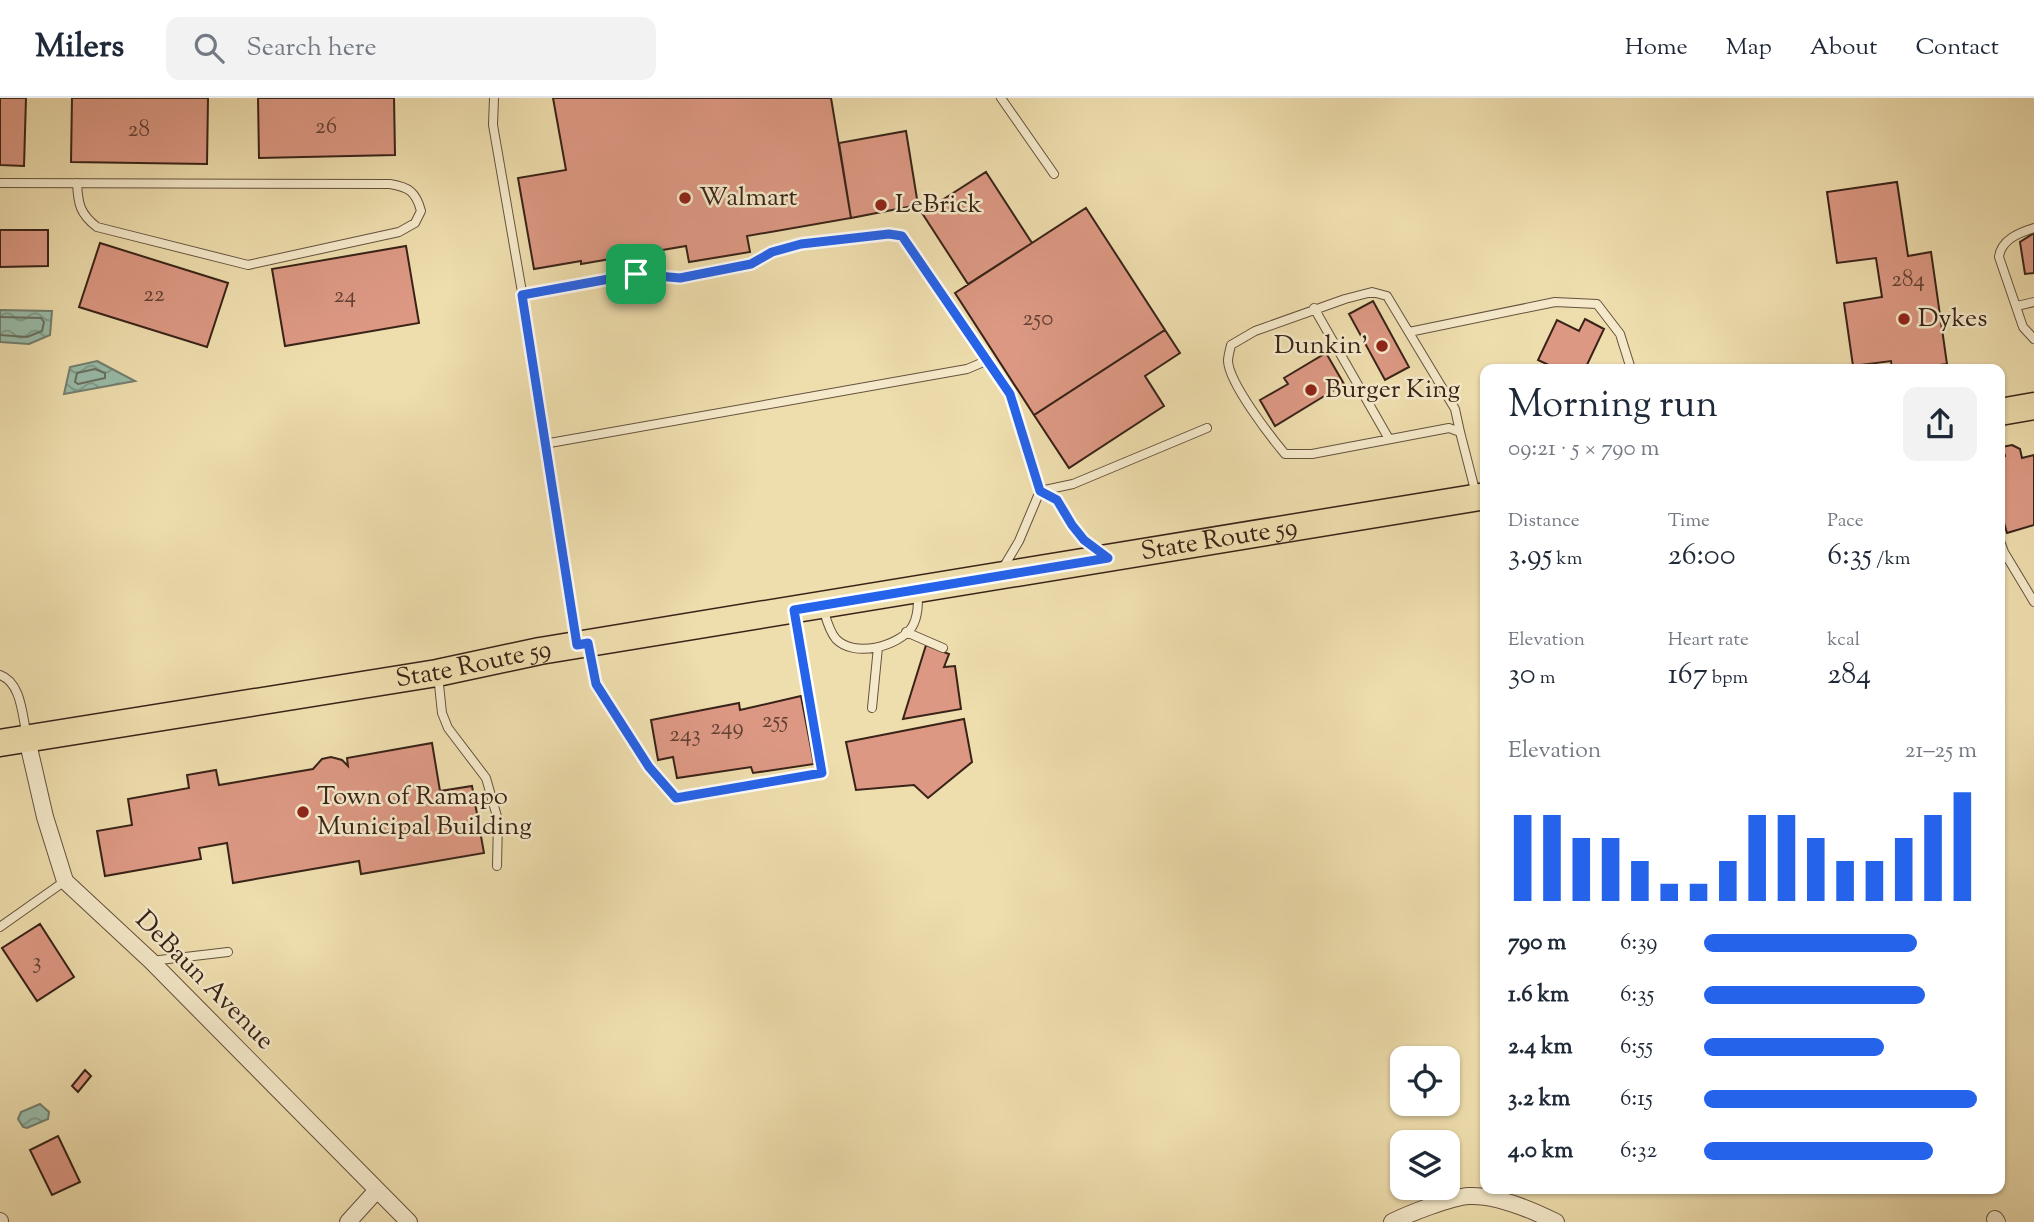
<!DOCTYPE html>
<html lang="en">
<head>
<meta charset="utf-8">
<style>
  body { margin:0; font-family:"Sorts Mill Goudy",serif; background:#f2f2f3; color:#1f2937; height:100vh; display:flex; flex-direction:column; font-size:26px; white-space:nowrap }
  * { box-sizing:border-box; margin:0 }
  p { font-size:23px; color:#747a83 }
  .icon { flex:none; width:38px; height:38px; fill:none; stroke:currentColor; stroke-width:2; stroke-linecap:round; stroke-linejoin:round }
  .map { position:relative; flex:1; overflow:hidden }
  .panel { position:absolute; left:1480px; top:266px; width:525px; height:830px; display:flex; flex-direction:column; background:#fff; border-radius:14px; box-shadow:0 2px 5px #0004 }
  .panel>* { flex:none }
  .controls { position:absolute; left:1390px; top:948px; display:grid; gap:14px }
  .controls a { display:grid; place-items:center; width:70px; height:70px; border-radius:14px; background:#fff; box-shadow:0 2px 5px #0004; font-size:35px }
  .pin { position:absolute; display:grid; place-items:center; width:60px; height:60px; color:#fff; margin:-30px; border-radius:14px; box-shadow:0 4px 10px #0006 }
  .round { display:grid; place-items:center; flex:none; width:74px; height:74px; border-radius:14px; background:#f2f2f3 }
  .summary { display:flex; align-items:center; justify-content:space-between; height:119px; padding:0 28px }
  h1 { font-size:38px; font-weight:600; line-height:52px }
  .metrics { display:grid; grid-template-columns:repeat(3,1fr); gap:10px; height:119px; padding:7px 28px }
  .metrics div { display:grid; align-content:center }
  .metrics b { font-size:30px; font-weight:600 }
  .metrics small { font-size:19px; font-weight:400 }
  .metrics p { font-size:19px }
  .chart { height:196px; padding:14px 28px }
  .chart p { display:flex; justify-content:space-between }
  .chart svg { width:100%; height:126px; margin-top:7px; stroke:#2563eb; stroke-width:6 }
  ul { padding:0 28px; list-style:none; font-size:23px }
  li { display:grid; grid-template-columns:112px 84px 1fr; align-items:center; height:52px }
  li i { height:18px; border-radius:9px; background:#2563eb }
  header { display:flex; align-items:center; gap:42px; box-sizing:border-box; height:98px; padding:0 35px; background:#fff; border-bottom:2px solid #e0e1e3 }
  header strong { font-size:33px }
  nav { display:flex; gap:38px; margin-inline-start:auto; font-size:24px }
  .search { width:490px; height:63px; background:#f2f2f3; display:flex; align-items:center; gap:18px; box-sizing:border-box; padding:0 24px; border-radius:14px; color:#747a83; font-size:26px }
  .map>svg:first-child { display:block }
  .water { fill:url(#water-waves); stroke:#737f6f; stroke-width:2 }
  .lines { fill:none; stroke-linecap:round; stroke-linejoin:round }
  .shore { stroke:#697060; stroke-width:2 }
  .building { fill:#dc9883; stroke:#392318; stroke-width:2 }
  .service-casing { stroke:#66523d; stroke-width:10 }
  .minor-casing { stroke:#66523d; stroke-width:18 }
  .primary-casing { stroke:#392318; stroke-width:29 }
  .service { stroke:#f4e9ca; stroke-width:8 }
  .minor { stroke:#f4e9ca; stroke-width:16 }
  .primary { stroke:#eeddad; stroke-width:26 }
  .route-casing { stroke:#fff; stroke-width:14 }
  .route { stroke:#2563eb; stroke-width:9 }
  .poi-dot { fill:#8f2418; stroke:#f4e9ca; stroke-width:2.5 }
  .labels { text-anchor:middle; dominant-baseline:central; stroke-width:5; stroke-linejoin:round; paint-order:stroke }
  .number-label { font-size:23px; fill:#624033 }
  .poi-label { font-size:26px; fill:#392318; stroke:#f4e9ca; text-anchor:start }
  .street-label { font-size:26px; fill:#392318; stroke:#f4e9ca }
</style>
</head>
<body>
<header>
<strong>Milers</strong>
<div class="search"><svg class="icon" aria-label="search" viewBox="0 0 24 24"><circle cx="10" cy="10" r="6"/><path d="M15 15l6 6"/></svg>Search here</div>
<nav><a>Home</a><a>Map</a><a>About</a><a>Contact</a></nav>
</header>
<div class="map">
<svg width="2034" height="1124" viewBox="0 0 2034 1124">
  <defs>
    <pattern id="water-waves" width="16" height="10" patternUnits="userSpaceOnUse" patternTransform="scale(1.75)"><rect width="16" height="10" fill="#99bca9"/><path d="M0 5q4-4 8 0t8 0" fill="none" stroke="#7e9889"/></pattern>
  </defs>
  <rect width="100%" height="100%" fill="#eeddad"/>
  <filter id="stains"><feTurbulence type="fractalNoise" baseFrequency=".00286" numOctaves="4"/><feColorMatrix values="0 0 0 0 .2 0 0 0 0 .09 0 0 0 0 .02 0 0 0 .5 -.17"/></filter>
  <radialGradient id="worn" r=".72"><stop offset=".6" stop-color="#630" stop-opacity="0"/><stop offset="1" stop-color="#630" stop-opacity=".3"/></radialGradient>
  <!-- water -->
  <path class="water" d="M 0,212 L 52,213 L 50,237 L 29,246 L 0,244 Z
    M 97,263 L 135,283 L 64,296 L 70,269 Z
    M 40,1006 L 49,1014 L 48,1021 L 27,1030 L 23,1029 L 18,1021 L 21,1014 Z"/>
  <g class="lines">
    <!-- shore -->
    <path class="shore" d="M 0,219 L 41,220 L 44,224 L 42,233 L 27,239 L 0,237
      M 95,271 L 105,275 L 105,280 L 78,286 L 75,284 L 77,275 Z"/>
  </g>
  <!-- building -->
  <path class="building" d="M 0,0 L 26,0 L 24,68 L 0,67 Z
    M 72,0 L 208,0 L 207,66 L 71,64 Z
    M 258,0 L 394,0 L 395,57 L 259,60 Z
    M 553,0 L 831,0 L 851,120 L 747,138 L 750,154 L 689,164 L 686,148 L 581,166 L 581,163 L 534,171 L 518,80 L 566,72 Z
    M 906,33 L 918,107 L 851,120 L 839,45 Z
    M 986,74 L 1032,145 L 968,186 L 922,115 Z
    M 1897,84 L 1908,158 L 1931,154 L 1947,266 L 1911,271 L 1892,271 L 1891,263 L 1853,268 L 1844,205 L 1882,199 L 1876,160 L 1837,165 L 1827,94 Z
    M 1086,110 L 1165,232 L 1034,317 L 955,195 Z
    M 0,132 L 48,132 L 48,168 L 0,169 Z
    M 2034,135 L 2034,175 L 2025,176 L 2020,144 Z
    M 100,145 L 228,185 L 207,249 L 79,209 Z
    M 406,148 L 419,225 L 285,248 L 272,171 Z
    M 1373,203 L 1409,269 L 1385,282 L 1349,216 Z
    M 1585,221 L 1604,231 L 1585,271 L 1557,271 L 1538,262 L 1557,222 L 1579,233 Z
    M 1165,232 L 1180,255 L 1145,278 L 1164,308 L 1069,370 L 1034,317 Z
    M 1326,255 L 1344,286 L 1275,328 L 1260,302 L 1288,286 L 1284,280 Z
    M 2012,347 L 2020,351 L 2022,360 L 2034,357 L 2034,427 L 2007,435 L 2000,411 L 2000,360 L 2005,358 L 2002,349 Z
    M 926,547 L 949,556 L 944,569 L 955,568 L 961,611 L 903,621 Z
    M 801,598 L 814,666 L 753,675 L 751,669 L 677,680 L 673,659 L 658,662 L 651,622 L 739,605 L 740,612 Z
    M 964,621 L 972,664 L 928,700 L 914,687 L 856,692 L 846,644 Z
    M 432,645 L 440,693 L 472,688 L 484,755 L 361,776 L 359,763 L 233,785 L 227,745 L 199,750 L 201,761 L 105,778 L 97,733 L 132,727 L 128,701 L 189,690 L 187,677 L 216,672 L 219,687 L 313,671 L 322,661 L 331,659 L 342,662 L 348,668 L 347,660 Z
    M 40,826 L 74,879 L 37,903 L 2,850 Z
    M 85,972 L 91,978 L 78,994 L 72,988 Z
    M 58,1038 L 80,1084 L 52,1097 L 30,1052 Z"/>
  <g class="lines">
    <defs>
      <path id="service" d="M 494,0 L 493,27 L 526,217 L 577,543
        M 1001,0 L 1054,76
        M 0,85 L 390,86 C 409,89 416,94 421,113 L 415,125 L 399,134 L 248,167 L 97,129 C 80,116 78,106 77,85
        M 2034,130 C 2018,135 2001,142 1999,159 L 2023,229 L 2034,241
        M 522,197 L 636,176 L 680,180 L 751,166 L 772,154 L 801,146 L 889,136 L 902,138 L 1010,296 L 1040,393 L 1019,443 L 1003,470
        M 2017,208 L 2034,204
        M 1314,210 L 1389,341
        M 1409,234 L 1555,204 L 1597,206 L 1620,236 L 1631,271
        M 1460,334 L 1455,311 L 1387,198 L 1372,194 L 1345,201 L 1255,233 L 1231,247 C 1230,252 1228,258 1228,263 C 1229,285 1270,338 1285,356 L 1312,356 L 1449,330 L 1460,334 L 1476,396
        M 544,346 L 967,271 L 986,263
        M 1040,393 L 1073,386 L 1207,330
        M 1040,393 L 1057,402 L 1072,427 L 1084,442 L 1100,454
        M 2000,443 L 2004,454 L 2034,504
        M 823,510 C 826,520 829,533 836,541 C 854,560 898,549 912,529 C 918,519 918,507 918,496
        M 906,534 L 943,550
        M 589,550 L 596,586 L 649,669 L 676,700 L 822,675 L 795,515
        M 0,577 C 22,585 22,618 27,638
        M 438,577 L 442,615 L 448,630 L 486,680 L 498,722 L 497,768
        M 872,610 L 878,549
        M 0,829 L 65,783
        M 151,863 L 228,854"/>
      <path id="minor" d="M 27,641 L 45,719 L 65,783 L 151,863 L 409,1124
        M 1995,1121 L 1997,1124
        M 0,1123 L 0,1124
        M 348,1124 L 377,1092
        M 1392,1124 C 1408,1116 1451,1099 1469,1098 C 1496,1097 1532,1112 1556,1124"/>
      <g id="primary">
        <path d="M 2000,314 L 2034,308"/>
        <path id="s1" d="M 0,645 L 437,575 L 540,553 L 1486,398"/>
      </g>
    </defs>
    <!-- service casing -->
    <use href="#service" class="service-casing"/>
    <!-- minor casing -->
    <use href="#minor" class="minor-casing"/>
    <!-- primary casing -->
    <use href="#primary" class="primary-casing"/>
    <!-- service -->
    <use href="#service" class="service"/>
    <!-- minor -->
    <use href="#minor" class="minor"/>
    <!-- primary -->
    <use href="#primary" class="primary"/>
  </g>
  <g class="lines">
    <defs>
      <path id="route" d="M 889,136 L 902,138 L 1010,296 L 1040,393 L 1057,402 L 1072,427 L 1084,442 L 1108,460 L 794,512 L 822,675 L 676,700 L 649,669 L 596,586 L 588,545 L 577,547 L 522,197 L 636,176 L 680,180 L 751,166 L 772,154 L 801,146 Z"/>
    </defs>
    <!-- route casing -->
    <use href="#route" class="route-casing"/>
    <!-- route -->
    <use href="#route" class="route"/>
  </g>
  <!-- markers -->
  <g class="poi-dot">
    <circle cx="685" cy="100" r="7"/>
    <circle cx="881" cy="107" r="7"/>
    <circle cx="1904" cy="221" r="7"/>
    <circle cx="1382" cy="248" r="7"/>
    <circle cx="1311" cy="292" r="7"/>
    <circle cx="303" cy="714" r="7"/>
  </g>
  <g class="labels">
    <!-- number labels -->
    <g class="number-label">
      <text x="326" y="29">26</text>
      <text x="139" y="32">28</text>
      <text x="1908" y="182">284</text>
      <text x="154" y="197">22</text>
      <text x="345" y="198">24</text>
      <text x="1038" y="221">250</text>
      <text x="775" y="623">255</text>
      <text x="727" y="630">249</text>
      <text x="685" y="637">243</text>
      <text x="37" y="864">3</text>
    </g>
    <!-- poi labels -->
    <g class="poi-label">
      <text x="699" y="100">Walmart</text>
      <text x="895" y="107">LeBrick</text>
      <text x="1918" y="221">Dykes</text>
      <text x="1368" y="248" text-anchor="end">Dunkin'</text>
      <text x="1325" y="292">Burger King</text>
      <text x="317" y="699">Town of Ramapo<tspan x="317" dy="30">Municipal Building</tspan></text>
    </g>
    <!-- street labels -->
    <g class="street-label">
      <text stroke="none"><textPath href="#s1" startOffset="1236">State Route 59</textPath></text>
      <text stroke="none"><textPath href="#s1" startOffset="480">State Route 59</textPath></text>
      <text transform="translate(204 883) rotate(45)">DeBaun Avenue</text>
    </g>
  </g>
  <rect width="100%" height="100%" filter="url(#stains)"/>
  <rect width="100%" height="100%" fill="url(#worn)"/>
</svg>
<div class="controls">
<a><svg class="icon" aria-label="locate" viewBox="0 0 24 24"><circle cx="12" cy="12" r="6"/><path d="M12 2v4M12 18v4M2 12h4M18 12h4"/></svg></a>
<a><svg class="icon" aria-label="layers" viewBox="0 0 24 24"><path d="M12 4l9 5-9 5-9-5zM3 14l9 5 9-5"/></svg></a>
</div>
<div class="pin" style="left:636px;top:176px;background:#1e9e55"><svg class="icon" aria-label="arrive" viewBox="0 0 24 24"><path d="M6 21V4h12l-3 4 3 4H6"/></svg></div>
<section class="panel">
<div class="summary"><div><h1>Morning run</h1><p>09:21 · 5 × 790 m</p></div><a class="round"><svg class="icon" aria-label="share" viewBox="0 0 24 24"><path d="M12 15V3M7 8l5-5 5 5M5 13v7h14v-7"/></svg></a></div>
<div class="metrics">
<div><p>Distance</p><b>3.95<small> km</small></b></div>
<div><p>Time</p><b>26:00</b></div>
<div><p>Pace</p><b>6:35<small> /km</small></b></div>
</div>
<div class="metrics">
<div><p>Elevation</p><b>30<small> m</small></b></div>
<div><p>Heart rate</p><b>167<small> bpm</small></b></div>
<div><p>kcal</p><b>284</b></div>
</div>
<div class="chart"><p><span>Elevation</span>21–25 m</p>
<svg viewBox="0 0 160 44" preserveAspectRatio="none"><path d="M5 44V14M15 44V14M25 44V22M35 44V22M45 44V30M55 44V38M65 44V38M75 44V30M85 44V14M95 44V14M105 44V22M115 44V30M125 44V30M135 44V22M145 44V14M155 44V6"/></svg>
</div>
<ul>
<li><b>790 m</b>6:39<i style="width:78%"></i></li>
<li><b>1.6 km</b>6:35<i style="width:81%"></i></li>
<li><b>2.4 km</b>6:55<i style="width:66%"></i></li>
<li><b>3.2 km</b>6:15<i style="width:100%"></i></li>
<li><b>4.0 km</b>6:32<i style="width:84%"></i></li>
</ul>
</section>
</div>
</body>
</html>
